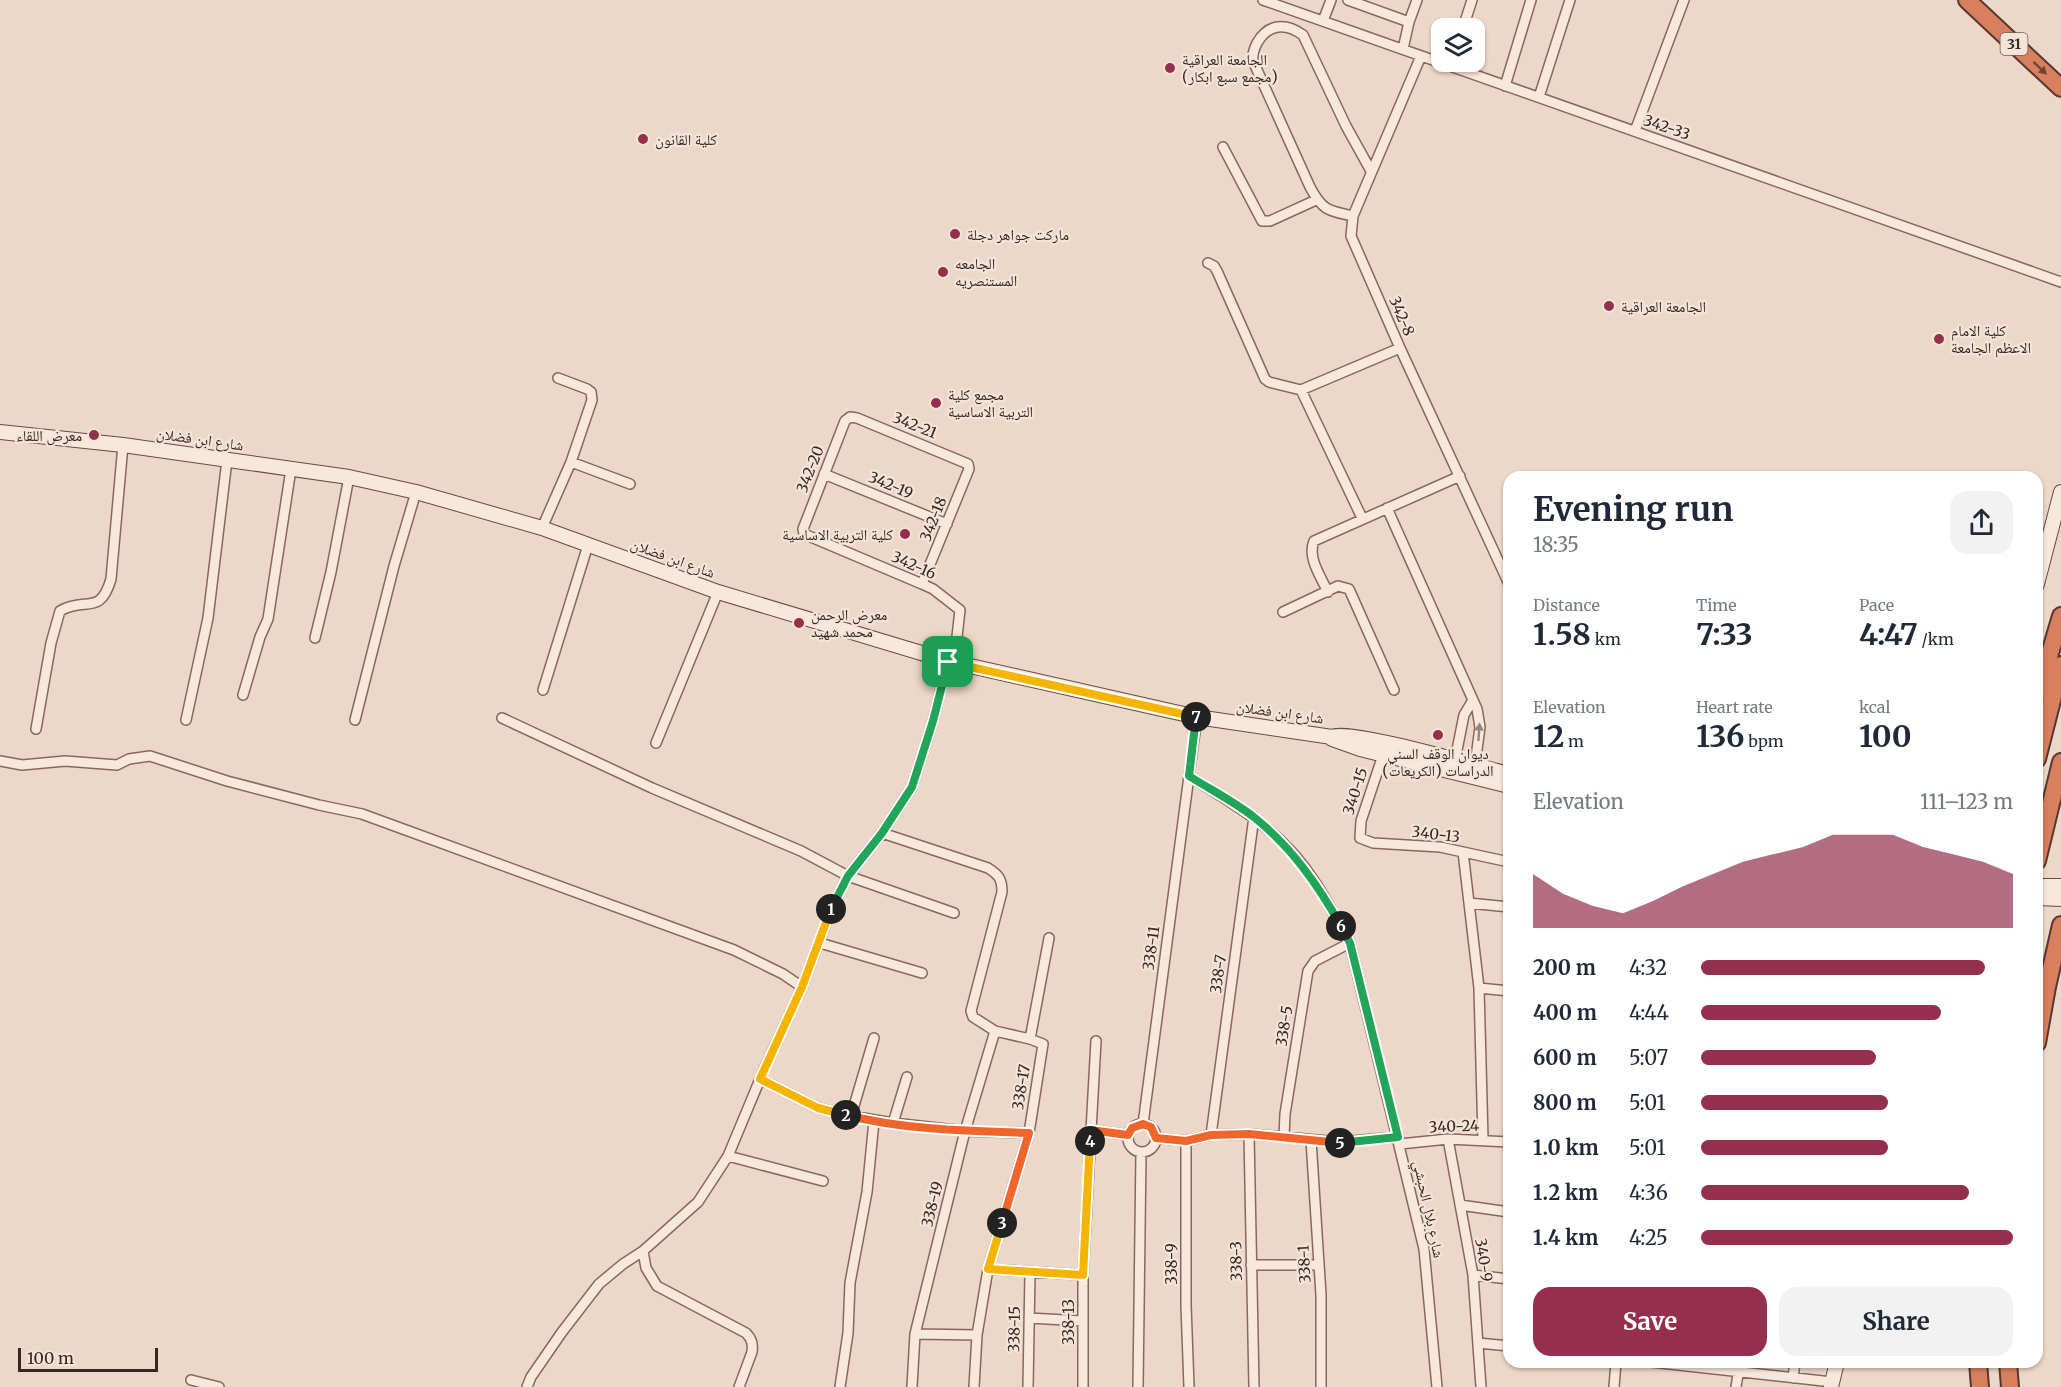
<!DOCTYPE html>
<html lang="en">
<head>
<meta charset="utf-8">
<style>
  body { margin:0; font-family:Merriweather,"Noto Naskh Arabic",serif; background:#f2f2f3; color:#1f2937; height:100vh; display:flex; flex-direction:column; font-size:22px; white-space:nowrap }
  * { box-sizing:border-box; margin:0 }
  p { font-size:20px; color:#747a83 }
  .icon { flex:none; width:33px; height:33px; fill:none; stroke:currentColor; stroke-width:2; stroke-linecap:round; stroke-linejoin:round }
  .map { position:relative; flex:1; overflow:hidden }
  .details { position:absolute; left:1503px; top:471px; width:540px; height:897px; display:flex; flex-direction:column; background:#fff; border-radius:18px; box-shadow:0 2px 4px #0004 }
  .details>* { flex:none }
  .tools { position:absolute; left:1431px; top:18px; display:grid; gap:12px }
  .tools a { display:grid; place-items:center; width:54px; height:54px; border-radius:12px; background:#fff; box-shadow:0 2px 4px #0004; font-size:30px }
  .scale { position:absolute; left:18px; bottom:15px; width:140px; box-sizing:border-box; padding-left:6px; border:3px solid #392521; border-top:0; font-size:16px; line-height:21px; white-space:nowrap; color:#392521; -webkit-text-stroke:4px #f4e4d8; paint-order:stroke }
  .pin { position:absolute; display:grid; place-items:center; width:51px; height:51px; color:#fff; margin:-26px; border-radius:12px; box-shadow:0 3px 9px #0006 }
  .km { position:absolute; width:30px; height:30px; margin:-15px; border-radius:50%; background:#222; color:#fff; font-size:16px; line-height:30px; text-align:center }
  .round { display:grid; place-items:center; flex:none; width:63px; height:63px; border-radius:18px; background:#f2f2f3 }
  .head { display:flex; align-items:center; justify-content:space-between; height:102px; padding:0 30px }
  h1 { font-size:33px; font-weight:700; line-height:45px }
  .figures { display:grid; grid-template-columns:repeat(3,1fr); gap:9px; height:102px; padding:6px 30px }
  .figures div { display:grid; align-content:center }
  .figures b { font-size:30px; font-weight:700 }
  .figures small { font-size:16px; font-weight:400 }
  .figures p { font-size:16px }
  .chart { height:168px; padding:12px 30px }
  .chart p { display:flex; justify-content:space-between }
  .chart svg { width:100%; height:108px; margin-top:6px; fill:#94304e; opacity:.7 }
  .button { display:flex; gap:12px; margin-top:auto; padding:12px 30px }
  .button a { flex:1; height:69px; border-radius:18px; background:#94304e; color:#fff; font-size:24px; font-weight:700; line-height:69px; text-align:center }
  .button a+a { background:#f2f2f3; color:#1f2937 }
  ul { padding:0 30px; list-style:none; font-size:20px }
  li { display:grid; grid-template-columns:96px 72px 1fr; align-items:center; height:45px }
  li i { height:15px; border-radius:8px; background:#94304e }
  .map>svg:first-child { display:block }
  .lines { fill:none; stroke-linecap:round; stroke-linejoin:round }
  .street-casing { stroke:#88685e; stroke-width:12 }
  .secondary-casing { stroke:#6a4a41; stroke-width:16 }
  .highway-casing { stroke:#563832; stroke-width:20 }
  .street { stroke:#f8e7db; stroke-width:9 }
  .secondary { stroke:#f8e7db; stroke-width:14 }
  .highway { stroke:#d77f5e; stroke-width:16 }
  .oneway { fill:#704436 }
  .oneway2 { fill:#98867e }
  .split-1-casing { stroke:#fff; stroke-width:12 }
  .split-2-casing { stroke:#fff; stroke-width:12 }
  .split-3-casing { stroke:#fff; stroke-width:12 }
  .split-4-casing { stroke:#fff; stroke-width:12 }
  .split-5-casing { stroke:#fff; stroke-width:12 }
  .split-6-casing { stroke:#fff; stroke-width:12 }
  .split-7-casing { stroke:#fff; stroke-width:12 }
  .split-8-casing { stroke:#fff; stroke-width:12 }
  .split-1 { stroke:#22a559; stroke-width:8 }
  .split-2 { stroke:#f5b400; stroke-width:8 }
  .split-3 { stroke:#f0652b; stroke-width:8 }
  .split-4 { stroke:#f5b400; stroke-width:8 }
  .split-5 { stroke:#f0652b; stroke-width:8 }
  .split-6 { stroke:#22a559; stroke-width:8 }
  .split-7 { stroke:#22a559; stroke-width:8 }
  .split-8 { stroke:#f5b400; stroke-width:8 }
  .poi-dot { fill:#94304e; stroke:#f4e4d8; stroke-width:2 }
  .labels { text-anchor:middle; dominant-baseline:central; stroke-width:4.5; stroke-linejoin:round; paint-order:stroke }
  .shield { fill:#f4e4d8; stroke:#715e58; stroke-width:1.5 }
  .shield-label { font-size:14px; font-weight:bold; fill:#392521 }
  .poi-label { font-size:15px; fill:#392521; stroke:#f4e4d8; text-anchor:start }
  .street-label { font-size:15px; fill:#392521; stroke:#f4e4d8 }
</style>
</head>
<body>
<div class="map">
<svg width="2061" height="1387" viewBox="0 0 2061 1387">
  <rect width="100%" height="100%" fill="#edd7c8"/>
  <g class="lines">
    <defs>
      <path id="street" d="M 1263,0 L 2061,282
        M 1348,0 L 1409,22 L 1417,0
        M 1323,21 L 1331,0
        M 1463,28 L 1472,0
        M 1403,49 L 1409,22
        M 1421,56 L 1353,216 L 1351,236 L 1400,348 L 1509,584
        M 1505,86 L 1531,0
        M 1539,97 L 1570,0
        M 1635,131 L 1684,0
        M 1223,147 L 1262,221 L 1270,221 L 1316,200
        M 1353,216 C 1328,211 1322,210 1310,187 L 1253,61 C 1252,54 1254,49 1257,43 C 1268,24 1285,22 1303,35 L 1346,126 L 1371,171
        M 1208,263 L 1214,266 L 1217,271 L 1265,379 L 1269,382 L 1301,390 L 1400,348
        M 1301,390 L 1362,518
        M 571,462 L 630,484
        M 824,474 L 947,524
        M 1387,508 L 1477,709 L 1480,727 L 1475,765
        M 542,528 L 571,462 L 592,400 L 591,392 L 587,389 L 558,378
        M 922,584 L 969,469 L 968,464 L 857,418 L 850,417 L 845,421 L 803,529 L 804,534 L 922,584 L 933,589 L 960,610 L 954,663
        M 1328,592 C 1321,577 1307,558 1314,541 L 1460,476
        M 1283,612 L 1338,586 L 1349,589 L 1394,690
        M 315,638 L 331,572 L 349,477
        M 543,690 L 588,545
        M 243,695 L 260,637 L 268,619 L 291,469
        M 1197,717 L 1189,776 C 1224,798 1261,819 1290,850 C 1315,876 1332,911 1350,943 L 1424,1249 L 1437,1387
        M 502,718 L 652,788 L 801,851 L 848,876 L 954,913
        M 186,720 L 208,618 L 227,460
        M 355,720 L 394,566 L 416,492
        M 36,729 L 51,643 L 60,611 C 85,596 100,617 111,579 L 123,445
        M 656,743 L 718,592
        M 1383,755 L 1361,821 L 1360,838 L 1373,843 L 1440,847 L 1509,862
        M 1455,760 L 1464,715 L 1473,700
        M 0,761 L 22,765 L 65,761 L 117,765 L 129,759 L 150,756 L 227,781 L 319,805 L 362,814 L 734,950 L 783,974 L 802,987
        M 882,833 L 988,868 C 999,875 1002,879 1002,892 L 971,1011 L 973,1017 L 995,1031 L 1030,1039
        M 1463,852 L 1479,988 L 1483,1139
        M 1469,903 L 1509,907
        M 820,943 L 922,973
        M 1479,988 L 1509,991
        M 760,1079 L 818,1108 L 851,1116 L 893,1123 L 965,1131 L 1029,1133
        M 851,1116 L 874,1038
        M 893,1123 L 907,1077
        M 1143,1124 L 1189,776
        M1128 1138a14 14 0 1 1 28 0a14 14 0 1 1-28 0Z
        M 1090,1130 L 1128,1135
        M 1249,1134 L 1254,1387
        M 1211,1135 L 1254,817
        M 1284,1137 L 1285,1114 L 1308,971 L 1315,961 L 1350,943
        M 1156,1138 L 1186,1141 L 1211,1135 L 1249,1134 L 1340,1142 L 1398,1137
        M 1448,1139 L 1473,1275 L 1481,1387
        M 1311,1140 L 1321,1295 L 1321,1387
        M 1186,1141 L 1186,1305 L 1189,1387
        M 1400,1144 L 1448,1139 L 1509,1142
        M 728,1156 L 823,1181
        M 1460,1205 L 1509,1212
        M 643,1251 L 646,1268 L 657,1286 L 746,1333 C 752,1339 753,1344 752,1352 L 739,1387
        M 1251,1265 L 1319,1265
        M 988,1269 L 1083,1275
        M 1473,1275 L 1509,1279
        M 1029,1318 L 1083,1321
        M 915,1334 L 977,1335
        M 1478,1343 L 1509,1346
        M 1651,1362 L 1832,1382
        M 1793,1378 L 1795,1362
        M 191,1380 L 219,1387
        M 527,1387 L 531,1377 L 562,1332 L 599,1284 L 623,1264 L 643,1251 L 698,1202 L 728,1156 L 763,1072 L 802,987 L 832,907 L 848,876 L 882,833 L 912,787 L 933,721 L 948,661
        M 840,1387 L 848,1333 L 850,1283 L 867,1192 L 874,1121
        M 912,1387 L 915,1334 L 965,1131 L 995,1031
        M 974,1387 L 977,1335 L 988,1269 L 1029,1133 L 1043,1044 L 1030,1039 L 1049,938
        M 1028,1387 L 1030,1272
        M 1083,1387 L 1083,1275 L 1096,1041
        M 1138,1387 L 1141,1152
        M 1614,1387 L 1616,1362
        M 1736,1387 L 1740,1362"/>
      <path id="secondary" d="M 0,432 L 123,445 L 349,477 L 416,492 L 542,528 L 718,592 L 948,661 L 1197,717 L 1332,737 C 1347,728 1484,768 1509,774
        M 2037,584 L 2061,492
        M 1332,739 L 1360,749 L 1509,786
        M 2037,886 L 2061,886
        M 2037,898 L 2061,899
        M 1831,1387 L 1837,1362"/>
      <path id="highway" d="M 1967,0 L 2061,88
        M 2037,697 L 2061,616
        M 2037,759 L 2061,665
        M 2037,861 L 2061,762
        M 2037,1043 L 2047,987 L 2061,925
        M 1978,1362 L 1980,1387
        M 2008,1362 L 2010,1387"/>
    </defs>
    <!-- street casing -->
    <use href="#street" class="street-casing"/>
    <!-- secondary casing -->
    <use href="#secondary" class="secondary-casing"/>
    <!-- highway casing -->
    <use href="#highway" class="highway-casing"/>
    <!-- street -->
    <use href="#street" class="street"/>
    <!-- secondary -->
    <use href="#secondary" class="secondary"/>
    <!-- highway -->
    <use href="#highway" class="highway"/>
  </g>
  <!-- one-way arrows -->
  <defs><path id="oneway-solid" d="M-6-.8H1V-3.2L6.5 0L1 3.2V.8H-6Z" transform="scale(1.5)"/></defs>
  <use class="oneway" href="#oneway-solid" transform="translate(2040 68) rotate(43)"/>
  <use class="oneway2" href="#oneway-solid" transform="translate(1479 732) rotate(-86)"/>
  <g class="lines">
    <defs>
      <path id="split-1" d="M 831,909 L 848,876 L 882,833 L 912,787 L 933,721 L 948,662"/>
      <path id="split-2" d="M 831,909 L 802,987 L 760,1079 L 818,1108 L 846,1115"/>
      <path id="split-3" d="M 846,1115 C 905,1130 968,1131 1029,1133 L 1002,1223"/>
      <path id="split-4" d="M 1002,1223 L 988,1269 L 1083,1275 L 1090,1141"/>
      <path id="split-5" d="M 1090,1141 L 1090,1130 L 1128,1135 L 1132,1128 L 1143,1124 L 1151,1127 L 1156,1138 L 1186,1141 L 1211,1135 L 1249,1134 L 1340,1143"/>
      <path id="split-6" d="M 1340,1143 L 1398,1137 L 1350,943 L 1341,926"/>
      <path id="split-7" d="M 1196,717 L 1189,776 C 1211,790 1235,802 1255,818 C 1292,848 1318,885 1341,926"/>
      <path id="split-8" d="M 948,662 L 1196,717"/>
    </defs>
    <!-- split-1 casing -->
    <use href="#split-1" class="split-1-casing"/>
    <!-- split-2 casing -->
    <use href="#split-2" class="split-2-casing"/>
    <!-- split-3 casing -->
    <use href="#split-3" class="split-3-casing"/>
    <!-- split-4 casing -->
    <use href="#split-4" class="split-4-casing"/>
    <!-- split-5 casing -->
    <use href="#split-5" class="split-5-casing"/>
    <!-- split-6 casing -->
    <use href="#split-6" class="split-6-casing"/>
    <!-- split-7 casing -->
    <use href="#split-7" class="split-7-casing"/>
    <!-- split-8 casing -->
    <use href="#split-8" class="split-8-casing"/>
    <!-- split-1 -->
    <use href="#split-1" class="split-1"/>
    <!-- split-2 -->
    <use href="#split-2" class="split-2"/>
    <!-- split-3 -->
    <use href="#split-3" class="split-3"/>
    <!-- split-4 -->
    <use href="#split-4" class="split-4"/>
    <!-- split-5 -->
    <use href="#split-5" class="split-5"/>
    <!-- split-6 -->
    <use href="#split-6" class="split-6"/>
    <!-- split-7 -->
    <use href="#split-7" class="split-7"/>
    <!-- split-8 -->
    <use href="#split-8" class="split-8"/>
  </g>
  <!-- markers -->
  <g class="poi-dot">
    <circle cx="1170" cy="68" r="6"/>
    <circle cx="643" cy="139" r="6"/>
    <circle cx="955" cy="234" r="6"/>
    <circle cx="943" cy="272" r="6"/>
    <circle cx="1609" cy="306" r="6"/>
    <circle cx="1939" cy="339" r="6"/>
    <circle cx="936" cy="403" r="6"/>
    <circle cx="94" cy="435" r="6"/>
    <circle cx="905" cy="534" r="6"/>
    <circle cx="799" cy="623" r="6"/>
    <circle cx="1438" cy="735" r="6"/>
  </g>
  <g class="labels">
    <!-- shield labels -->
    <rect class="shield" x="2000.5" y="33" width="27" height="22" rx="4.5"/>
    <g class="shield-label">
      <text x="2014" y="44">31</text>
    </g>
    <!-- poi labels -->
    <g class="poi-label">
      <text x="1182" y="59">الجامعة العراقية<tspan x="1182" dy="17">(مجمع سبع ابكار)</tspan></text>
      <text x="655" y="139">كلية القانون</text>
      <text x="967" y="234">ماركت جواهر دجلة</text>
      <text x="955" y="263">الجامعه<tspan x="955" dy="17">المستنصريه</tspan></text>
      <text x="1621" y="306">الجامعة العراقية</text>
      <text x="1951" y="330">كلية الامام<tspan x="1951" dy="17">الاعظم الجامعة</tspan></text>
      <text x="948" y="394">مجمع كلية<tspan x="948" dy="17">التربية الاساسية</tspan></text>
      <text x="82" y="435" text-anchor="end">معرض اللقاء</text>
      <text x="893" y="534" text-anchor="end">كلية التربية الاساسية</text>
      <text x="811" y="614">معرض الرحمن<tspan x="811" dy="17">محمد شهيد</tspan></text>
      <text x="1438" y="753" text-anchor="middle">ديوان الوقف السني<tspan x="1438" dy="17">الدراسات (الكريعات)</tspan></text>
    </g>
    <!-- street labels -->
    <g class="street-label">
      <text transform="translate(1667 127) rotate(19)">342-33</text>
      <text transform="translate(1402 316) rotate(67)">342-8</text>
      <text transform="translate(915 425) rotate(22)">342-21</text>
      <text transform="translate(200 439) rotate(8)">شارع ابن فضلان</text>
      <text transform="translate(810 469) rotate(-68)">342-20</text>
      <text transform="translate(891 485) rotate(23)">342-19</text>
      <text transform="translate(933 519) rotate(-68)">342-18</text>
      <text transform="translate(673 558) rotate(20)">شارع ابن فضلان</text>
      <text transform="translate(914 565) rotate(24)">342-16</text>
      <text transform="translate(1280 712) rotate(8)">شارع ابن فضلان</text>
      <text transform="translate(1355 791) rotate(-72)">340-15</text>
      <text transform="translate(1436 834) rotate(7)">340-13</text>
      <text transform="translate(1151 948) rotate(-82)">338-11</text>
      <text transform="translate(1218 974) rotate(-82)">338-7</text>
      <text transform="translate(1284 1026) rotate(-81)">338-5</text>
      <text transform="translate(1021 1087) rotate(-81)">338-17</text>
      <text transform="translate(1454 1126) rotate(-2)">340-24</text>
      <text transform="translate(932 1204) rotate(-76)">338-19</text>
      <text transform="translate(1429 1209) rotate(78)">شارع بلال الحبشي</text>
      <text transform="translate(1484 1260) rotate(81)">340-9</text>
      <text transform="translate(1236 1261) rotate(-91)">338-3</text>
      <text transform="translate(1171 1264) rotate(-90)">338-9</text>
      <text transform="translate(1304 1264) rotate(-93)">338-1</text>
      <text transform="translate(1068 1322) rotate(-90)">338-13</text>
      <text transform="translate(1014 1329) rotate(-89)">338-15</text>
    </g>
  </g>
</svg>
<div class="tools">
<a><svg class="icon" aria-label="layers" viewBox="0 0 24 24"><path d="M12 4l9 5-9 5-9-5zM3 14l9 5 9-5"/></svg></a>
</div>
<div class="scale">100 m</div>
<div class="pin" style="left:948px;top:662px;background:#1e9e55"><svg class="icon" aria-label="arrive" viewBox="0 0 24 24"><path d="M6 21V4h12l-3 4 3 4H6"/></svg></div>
<b class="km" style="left:831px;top:909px">1</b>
<b class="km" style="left:846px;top:1115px">2</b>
<b class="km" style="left:1002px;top:1223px">3</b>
<b class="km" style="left:1090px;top:1141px">4</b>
<b class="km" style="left:1340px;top:1143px">5</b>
<b class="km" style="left:1341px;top:926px">6</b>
<b class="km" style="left:1196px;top:717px">7</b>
<section class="details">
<div class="head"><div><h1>Evening run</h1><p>18:35</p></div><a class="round"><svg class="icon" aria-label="share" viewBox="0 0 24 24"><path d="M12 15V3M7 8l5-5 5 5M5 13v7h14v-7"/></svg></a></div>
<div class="figures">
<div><p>Distance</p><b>1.58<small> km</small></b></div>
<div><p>Time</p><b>7:33</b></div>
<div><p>Pace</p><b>4:47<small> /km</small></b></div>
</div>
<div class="figures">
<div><p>Elevation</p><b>12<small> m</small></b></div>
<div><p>Heart rate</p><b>136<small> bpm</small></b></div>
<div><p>kcal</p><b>100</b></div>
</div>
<div class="chart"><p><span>Elevation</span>111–123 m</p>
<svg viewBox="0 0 160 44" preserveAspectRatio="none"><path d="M0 44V22L10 30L20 35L30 38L40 33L50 27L60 22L70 17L80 14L90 11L100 6L110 6L120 6L130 11L140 14L150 17L160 22V44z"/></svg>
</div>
<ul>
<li><b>200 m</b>4:32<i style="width:91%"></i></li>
<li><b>400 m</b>4:44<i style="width:77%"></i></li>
<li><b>600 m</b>5:07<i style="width:56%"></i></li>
<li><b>800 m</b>5:01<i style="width:60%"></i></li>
<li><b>1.0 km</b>5:01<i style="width:60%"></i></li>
<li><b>1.2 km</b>4:36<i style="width:86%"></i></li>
<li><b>1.4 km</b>4:25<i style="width:100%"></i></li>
</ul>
<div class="button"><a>Save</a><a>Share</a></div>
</section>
</div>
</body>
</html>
